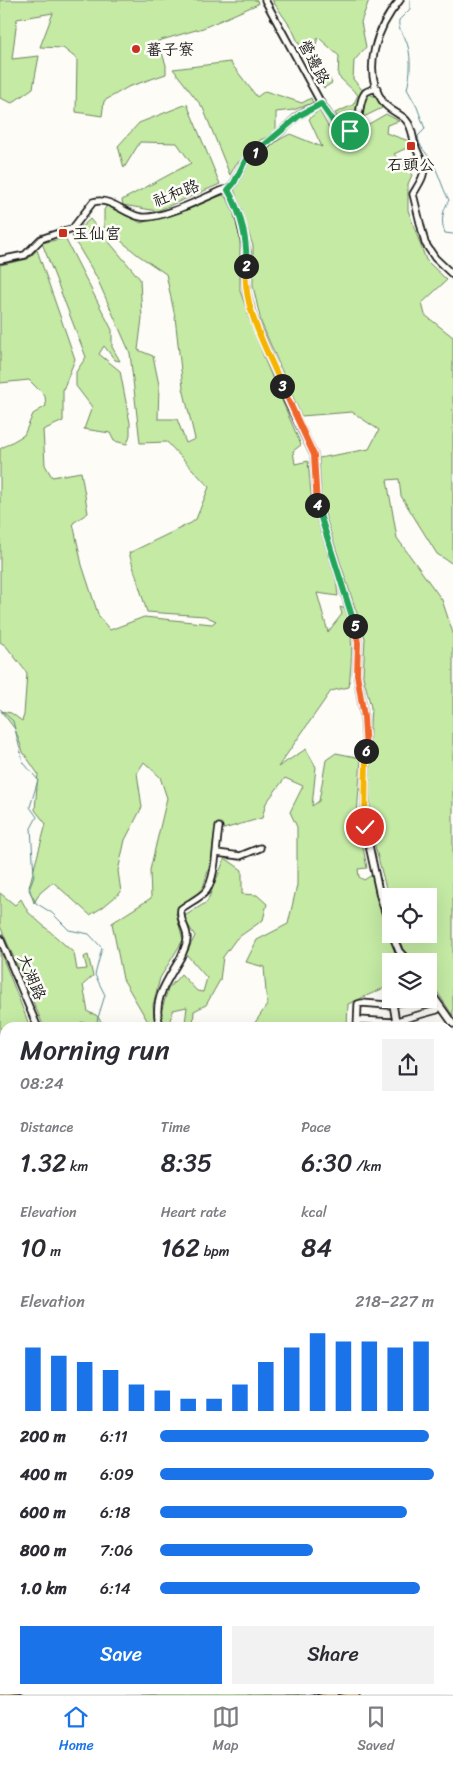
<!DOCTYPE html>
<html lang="en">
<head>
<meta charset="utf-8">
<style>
  body { margin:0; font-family:Sriracha,"LXGW WenKai TC",sans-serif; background:#f2f2f3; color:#2b2b33; height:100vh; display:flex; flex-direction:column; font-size:19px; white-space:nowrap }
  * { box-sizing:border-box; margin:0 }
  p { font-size:16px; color:#7c7c81 }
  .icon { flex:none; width:28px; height:28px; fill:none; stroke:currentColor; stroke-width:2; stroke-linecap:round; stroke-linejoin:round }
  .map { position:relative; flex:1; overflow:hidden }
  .details { position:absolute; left:0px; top:1022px; width:454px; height:672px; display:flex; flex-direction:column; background:#fff; border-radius:15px 15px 0 0; box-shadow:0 5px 20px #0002 }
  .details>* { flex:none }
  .controls { position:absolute; left:382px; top:888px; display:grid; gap:10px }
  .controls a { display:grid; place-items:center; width:55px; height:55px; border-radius:0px; background:#fff; box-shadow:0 5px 20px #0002; font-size:25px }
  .pin { position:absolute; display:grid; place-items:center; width:42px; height:42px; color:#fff; margin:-21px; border:2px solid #fff; border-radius:50%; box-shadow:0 1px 5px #0007 }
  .km { position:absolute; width:25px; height:25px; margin:-12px; border-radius:50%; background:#222; color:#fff; font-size:14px; line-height:25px; text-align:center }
  .round { display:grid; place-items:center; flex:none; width:52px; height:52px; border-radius:0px; background:#f2f2f3 }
  .head { display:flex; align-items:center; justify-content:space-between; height:85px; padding:0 20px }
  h1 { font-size:28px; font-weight:600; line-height:38px }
  .figures { display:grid; grid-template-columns:repeat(3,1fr); gap:8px; height:85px; padding:5px 20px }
  .figures div { display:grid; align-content:center }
  .figures b { font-size:25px; font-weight:600 }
  .figures small { font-size:14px; font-weight:400 }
  .figures p { font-size:14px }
  .chart { height:140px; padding:10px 20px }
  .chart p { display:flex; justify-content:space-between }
  .chart svg { width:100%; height:90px; margin-top:5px; stroke:#1a73e8; stroke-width:6 }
  .primary-button { display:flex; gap:10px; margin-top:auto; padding:10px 20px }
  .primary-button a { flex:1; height:58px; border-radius:0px; background:#1a73e8; color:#fff; font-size:20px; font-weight:600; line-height:58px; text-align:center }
  .primary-button a+a { background:#f2f2f3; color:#2b2b33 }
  ul { padding:0 20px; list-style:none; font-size:16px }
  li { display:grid; grid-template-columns:80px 60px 1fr; align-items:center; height:38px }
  li i { height:12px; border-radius:6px; background:#1a73e8 }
  .tabs { display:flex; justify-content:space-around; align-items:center; height:70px; border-top:1px solid #e1e1e2; background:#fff; font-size:14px; color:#7c7c81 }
  .tabs a { display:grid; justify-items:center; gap:2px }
  .tabs .on { color:#1a73e8 }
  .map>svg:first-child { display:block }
  .green { fill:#c4eaa4; stroke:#708360 }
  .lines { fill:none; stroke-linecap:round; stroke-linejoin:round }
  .stream { stroke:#5a8a90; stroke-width:1 }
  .minor-casing { stroke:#1c1c1c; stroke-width:9 }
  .major-casing { stroke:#1c1c1c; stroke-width:11 }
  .minor { stroke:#fdfcf7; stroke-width:5.5 }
  .major { stroke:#f9deab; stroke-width:8 }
  .split-1-casing { stroke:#fff; stroke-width:10 }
  .split-2-casing { stroke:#fff; stroke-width:10 }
  .split-3-casing { stroke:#fff; stroke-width:10 }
  .split-4-casing { stroke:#fff; stroke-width:10 }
  .split-5-casing { stroke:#fff; stroke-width:10 }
  .split-6-casing { stroke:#fff; stroke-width:10 }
  .split-7-casing { stroke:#fff; stroke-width:10 }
  .split-1 { stroke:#22a559; stroke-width:6 }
  .split-2 { stroke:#22a559; stroke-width:6 }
  .split-3 { stroke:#f5b400; stroke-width:6 }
  .split-4 { stroke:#f0652b; stroke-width:6 }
  .split-5 { stroke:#22a559; stroke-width:6 }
  .split-6 { stroke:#f0652b; stroke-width:6 }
  .split-7 { stroke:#f5b400; stroke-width:6 }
  .poi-dot { fill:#c8321e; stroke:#fdfcf7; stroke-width:2 }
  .labels { text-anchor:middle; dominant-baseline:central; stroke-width:5; stroke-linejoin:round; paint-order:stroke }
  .poi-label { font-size:16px; fill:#1c1c1c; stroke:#fdfcf7; text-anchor:start }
  .street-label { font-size:16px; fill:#1c1c1c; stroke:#fdfcf7 }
</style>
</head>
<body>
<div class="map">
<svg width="453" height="1695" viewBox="0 0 453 1695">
  <rect width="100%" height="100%" fill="#fdfcf7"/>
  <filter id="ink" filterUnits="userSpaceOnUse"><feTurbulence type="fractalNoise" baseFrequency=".02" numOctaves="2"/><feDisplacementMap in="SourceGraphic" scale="10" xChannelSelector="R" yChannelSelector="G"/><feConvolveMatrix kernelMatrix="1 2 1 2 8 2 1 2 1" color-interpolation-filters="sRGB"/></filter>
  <g filter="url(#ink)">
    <!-- green -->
    <path class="green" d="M 0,0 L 257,0 L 258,4 L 203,28 L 158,41 L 166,65 L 166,74 L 128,87 L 104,101 L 102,116 L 76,112 L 77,59 L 63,48 L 40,47 L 53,13 L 17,19 L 12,59 L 39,56 L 33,88 L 12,103 L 0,98 Z
      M 272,0 L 369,0 L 361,22 L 366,47 L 354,61 L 353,79 L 364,92 L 376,97 L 382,108 L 343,127 L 335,113 L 353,105 L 358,95 L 338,76 L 339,56 L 318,37 L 314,52 L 332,83 L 324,88 L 305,57 L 292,29 Z
      M 230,62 L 257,97 L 265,91 L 302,103 L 311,98 L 313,103 L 293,110 L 276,112 L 276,134 L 260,140 L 254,150 L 236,164 L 230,175 L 203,108 L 173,69 Z
      M 187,104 L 220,184 L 157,211 L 123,205 L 122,200 L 191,163 L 177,143 L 140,142 L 124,168 L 118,146 L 139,123 Z
      M 319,110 L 333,135 L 350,135 L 386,114 L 399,121 L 387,125 L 386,133 L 409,141 L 411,146 L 394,154 L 412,175 L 408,184 L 408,210 L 426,260 L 447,280 L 422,303 L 425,315 L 453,337 L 453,564 L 437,554 L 401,496 L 399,479 L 387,480 L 397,538 L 442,600 L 453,633 L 453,1016 L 429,979 L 429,961 L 415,961 L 403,950 L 398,934 L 429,934 L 429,896 L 391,896 L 391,907 L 371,831 L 368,763 L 371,707 L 363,676 L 365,638 L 321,504 L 319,458 L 369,449 L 379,430 L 352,412 L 301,416 L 261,322 L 253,286 L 253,246 L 234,189 L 243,168 L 273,143 L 290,134 L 322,147 L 309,119 Z
      M 223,195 L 231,203 L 240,238 L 240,291 L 266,363 L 301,445 L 293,451 L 295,464 L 308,461 L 312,504 L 336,579 L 338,596 L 317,593 L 328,632 L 342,614 L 340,607 L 346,609 C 354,638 352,656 349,687 L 331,691 L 278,767 L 306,749 L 316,767 L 312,806 L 319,801 L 326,760 L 336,753 L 361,758 L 357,816 L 367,868 L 358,869 L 359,877 L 364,880 L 372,875 L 387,934 L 402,961 L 391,961 L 391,985 L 348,1004 L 347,1027 L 252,1027 L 267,1005 L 264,967 L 246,962 L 257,940 L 288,924 L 297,885 L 297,827 L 290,812 L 303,786 L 285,778 L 266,803 L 262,818 L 220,830 L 200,898 L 176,913 L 183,940 L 160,978 L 153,1005 L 155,1027 L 151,1027 L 123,979 L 112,923 L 151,898 L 150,870 L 167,798 L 160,777 L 144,762 L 137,773 L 142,807 L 125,840 L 118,871 L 121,892 L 103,907 L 90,915 L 53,882 L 40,893 L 34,903 L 29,887 L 46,824 L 35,810 L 38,774 L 23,752 L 15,729 L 1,711 L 11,713 L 22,721 L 24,715 L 27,673 L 6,646 L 0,642 L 0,449 L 24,435 L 33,414 L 46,406 L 45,396 L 29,380 L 0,383 L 0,265 L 28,259 L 37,250 L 75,359 L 63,390 L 63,421 L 43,430 L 45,465 L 52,477 L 81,472 L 88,513 L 73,523 L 82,565 L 99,617 L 110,630 L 144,617 L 212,624 L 216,621 L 205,616 L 147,612 L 129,553 L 191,523 L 196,519 L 209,487 L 167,442 L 140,443 L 130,353 L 96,276 L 72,236 L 90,219 L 140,279 L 142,318 L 138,350 L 153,356 L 159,385 L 158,419 L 177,419 L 186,443 L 195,439 L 183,388 L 175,317 L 166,274 L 138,255 L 104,227 L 104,210 L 107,205 L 141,223 Z
      M 65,238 L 112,330 L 112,347 L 120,361 L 115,360 L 104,346 L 99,354 L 120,371 L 130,423 L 130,435 L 127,444 L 114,441 L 110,433 L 84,429 L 92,407 L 76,386 L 76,372 L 86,357 L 42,243 Z
      M 225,858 L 242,870 L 242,894 L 257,895 L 267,904 L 263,920 L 236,939 L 223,957 L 220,980 L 206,1005 L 194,1011 L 193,1027 L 179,1027 L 185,1023 L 187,1007 L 173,1010 L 169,1024 L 159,1019 L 168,989 L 181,974 L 197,991 L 203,992 L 207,978 L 186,954 L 195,936 L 183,917 L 207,902 Z
      M 0,893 L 15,905 L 21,899 L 28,912 L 74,953 L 77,970 L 87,969 L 84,957 L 88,955 L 93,976 L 83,985 L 88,1012 L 96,1015 L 106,1027 L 90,1027 L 86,1023 L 81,1022 L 81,1027 L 44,1027 L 0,926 Z
      M 0,951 L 30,1027 L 5,1028 L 5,1077 L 0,1082 Z
      M 5,1090 L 5,1391 L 0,1411 L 0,1094 Z
      M 453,1093 L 453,1183 L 449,1178 L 449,1094 Z
      M 449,1274 L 453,1288 L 453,1646 L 449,1641 Z
      M 5,1431 L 5,1569 L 0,1557 L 0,1439 Z
      M 125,1690 L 221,1690 L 307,1695 L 125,1695 Z"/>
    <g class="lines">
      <!-- stream -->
      <path class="stream" d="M 410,0 L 410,9 L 399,20 C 398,28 401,31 405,38 C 412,52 411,74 407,89 L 417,107 L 425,129 L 418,136 C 419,146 423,149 429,157 C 439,171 441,186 449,200 C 443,210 440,221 445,233 L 453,234
        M 0,709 L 13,721 L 23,762 L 38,780 L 30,807 L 37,817 L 31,828 L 34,875 L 29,890 L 36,903 L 52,913 L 69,930 L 89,934 L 102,948 L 95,975 L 105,995 L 97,1021 L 104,1028
        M 0,1623 L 5,1623"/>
      <defs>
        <path id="minor" d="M 265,0 L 321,103 L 339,130 C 367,139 354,104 366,92 C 369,90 373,89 377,88
          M 400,0 C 377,27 361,70 383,102 C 389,111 400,113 406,120 C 413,128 412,136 415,145 C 417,151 420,157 423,163 C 427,174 418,185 413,194 L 425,243 L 435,258 L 453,275
          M 228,190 L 238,211 L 247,252 L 245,274 L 247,294 L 253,317 L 287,400 L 314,455 L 317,503 L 356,630 L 358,643 L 357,673 L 364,717 L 366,748 L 365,827 L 380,896 L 391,930
          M 0,260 L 25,255 L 41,239 L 73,228 L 93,202 C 112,197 123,214 141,217 C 161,220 203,198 223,190 L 228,190 L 234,183 L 245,161 L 265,146 L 299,115 L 321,103
          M 217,853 L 240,856 L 260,848
          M 392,934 L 399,951 L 408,961
          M 0,938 L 38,1028
          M 429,990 L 453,1024
          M 393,1004 L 397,1028
          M 358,1020 L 393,1022 L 437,1010
          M 161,1028 C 150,1001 168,980 181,957 C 183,952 187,944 187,939 C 188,927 179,923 181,909 C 188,903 199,899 206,891 C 216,878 216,844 219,827
          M 357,1028 L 358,1004 L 362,1003 L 387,1005 L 414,999
          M 449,1048 L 453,1047
          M 449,1067 L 453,1066
          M 449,1089 L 453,1088
          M 0,1431 L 5,1420
          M 0,1567 L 5,1570
          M 0,1571 L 5,1585
          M 0,1590 L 5,1590"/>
        <path id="major" d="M 0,1686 L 5,1686
          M 309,1690 L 334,1695
          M 336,1690 L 355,1695
          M 0,1692 L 20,1690"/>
      </defs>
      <!-- minor casing -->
      <use href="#minor" class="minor-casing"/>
      <!-- major casing -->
      <use href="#major" class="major-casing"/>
      <!-- minor -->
      <use href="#minor" class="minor"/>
      <!-- major -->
      <use href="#major" class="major"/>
    </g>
  </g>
  <g class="lines" filter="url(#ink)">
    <defs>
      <path id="split-1" d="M 255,153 L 300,115 L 321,104 L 339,130 L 350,131"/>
      <path id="split-2" d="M 246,266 C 248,241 241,212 228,190 L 234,183 L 245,161 L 255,153"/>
      <path id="split-3" d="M 246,266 C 242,308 267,349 282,386"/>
      <path id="split-4" d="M 282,386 L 314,455 L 317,505"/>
      <path id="split-5" d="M 317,505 L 355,626"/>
      <path id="split-6" d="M 355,626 L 358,643 L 357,674 L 364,717 L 366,751"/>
      <path id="split-7" d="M 365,827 L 366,751"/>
    </defs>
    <!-- split-1 casing -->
    <use href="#split-1" class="split-1-casing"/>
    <!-- split-2 casing -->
    <use href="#split-2" class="split-2-casing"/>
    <!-- split-3 casing -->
    <use href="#split-3" class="split-3-casing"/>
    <!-- split-4 casing -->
    <use href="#split-4" class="split-4-casing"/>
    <!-- split-5 casing -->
    <use href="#split-5" class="split-5-casing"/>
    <!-- split-6 casing -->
    <use href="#split-6" class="split-6-casing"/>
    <!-- split-7 casing -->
    <use href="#split-7" class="split-7-casing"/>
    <!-- split-1 -->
    <use href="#split-1" class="split-1"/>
    <!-- split-2 -->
    <use href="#split-2" class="split-2"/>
    <!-- split-3 -->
    <use href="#split-3" class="split-3"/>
    <!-- split-4 -->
    <use href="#split-4" class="split-4"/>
    <!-- split-5 -->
    <use href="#split-5" class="split-5"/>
    <!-- split-6 -->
    <use href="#split-6" class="split-6"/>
    <!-- split-7 -->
    <use href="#split-7" class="split-7"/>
  </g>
  <!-- markers -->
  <g class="poi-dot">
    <circle cx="136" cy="49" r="5"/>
    <rect x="406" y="141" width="10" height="10" rx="2.5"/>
    <rect x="58" y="228" width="10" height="10" rx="2.5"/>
  </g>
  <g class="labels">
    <!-- poi labels -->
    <g class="poi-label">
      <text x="146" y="49">蕃子寮</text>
      <text x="411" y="164" text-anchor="middle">石頭公</text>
      <text x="73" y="233">玉仙宮</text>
    </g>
    <!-- street labels -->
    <g class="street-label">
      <text transform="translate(314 62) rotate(62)">營邊路</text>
      <text transform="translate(176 193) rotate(-21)">社和路</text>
      <text transform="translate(32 977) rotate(67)">大湖路</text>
    </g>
  </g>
</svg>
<div class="controls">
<a><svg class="icon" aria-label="locate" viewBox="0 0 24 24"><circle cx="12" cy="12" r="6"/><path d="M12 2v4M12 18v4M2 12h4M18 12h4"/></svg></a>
<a><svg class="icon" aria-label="layers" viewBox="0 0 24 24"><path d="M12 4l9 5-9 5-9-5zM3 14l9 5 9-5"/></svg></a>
</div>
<div class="pin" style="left:350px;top:131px;background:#1e9e55"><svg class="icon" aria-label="arrive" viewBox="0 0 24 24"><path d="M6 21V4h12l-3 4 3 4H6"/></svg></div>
<div class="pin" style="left:365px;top:827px;background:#d93025"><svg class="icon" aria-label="check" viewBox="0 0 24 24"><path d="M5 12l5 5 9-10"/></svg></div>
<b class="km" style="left:255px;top:153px">1</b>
<b class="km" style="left:246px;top:266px">2</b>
<b class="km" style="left:282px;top:386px">3</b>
<b class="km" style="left:317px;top:505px">4</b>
<b class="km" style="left:355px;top:626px">5</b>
<b class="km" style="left:366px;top:751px">6</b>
<section class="details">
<div class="head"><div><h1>Morning run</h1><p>08:24</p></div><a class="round"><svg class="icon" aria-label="share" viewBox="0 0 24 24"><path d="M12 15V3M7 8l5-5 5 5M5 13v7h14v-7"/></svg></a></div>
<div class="figures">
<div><p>Distance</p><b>1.32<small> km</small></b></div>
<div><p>Time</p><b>8:35</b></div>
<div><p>Pace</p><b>6:30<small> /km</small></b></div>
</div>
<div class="figures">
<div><p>Elevation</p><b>10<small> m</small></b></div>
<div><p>Heart rate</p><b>162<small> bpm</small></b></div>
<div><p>kcal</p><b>84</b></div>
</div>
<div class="chart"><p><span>Elevation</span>218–227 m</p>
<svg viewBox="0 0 160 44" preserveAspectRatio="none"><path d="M5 44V13M15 44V17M25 44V20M35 44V24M45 44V31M55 44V34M65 44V38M75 44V38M85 44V31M95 44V20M105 44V13M115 44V6M125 44V10M135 44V10M145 44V13M155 44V10"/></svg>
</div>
<ul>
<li><b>200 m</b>6:11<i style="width:98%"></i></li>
<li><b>400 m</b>6:09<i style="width:100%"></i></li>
<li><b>600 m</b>6:18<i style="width:90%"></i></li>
<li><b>800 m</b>7:06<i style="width:56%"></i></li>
<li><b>1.0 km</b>6:14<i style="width:95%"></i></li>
</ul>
<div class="primary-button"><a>Save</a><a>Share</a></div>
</section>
</div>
<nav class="tabs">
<a class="on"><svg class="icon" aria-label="home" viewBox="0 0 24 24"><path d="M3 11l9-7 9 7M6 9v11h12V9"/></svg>Home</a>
<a><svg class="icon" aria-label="map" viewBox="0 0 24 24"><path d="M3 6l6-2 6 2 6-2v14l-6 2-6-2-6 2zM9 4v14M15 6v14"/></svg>Map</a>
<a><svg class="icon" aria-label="saved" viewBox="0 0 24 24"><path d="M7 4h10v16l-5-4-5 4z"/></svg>Saved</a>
</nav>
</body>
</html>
